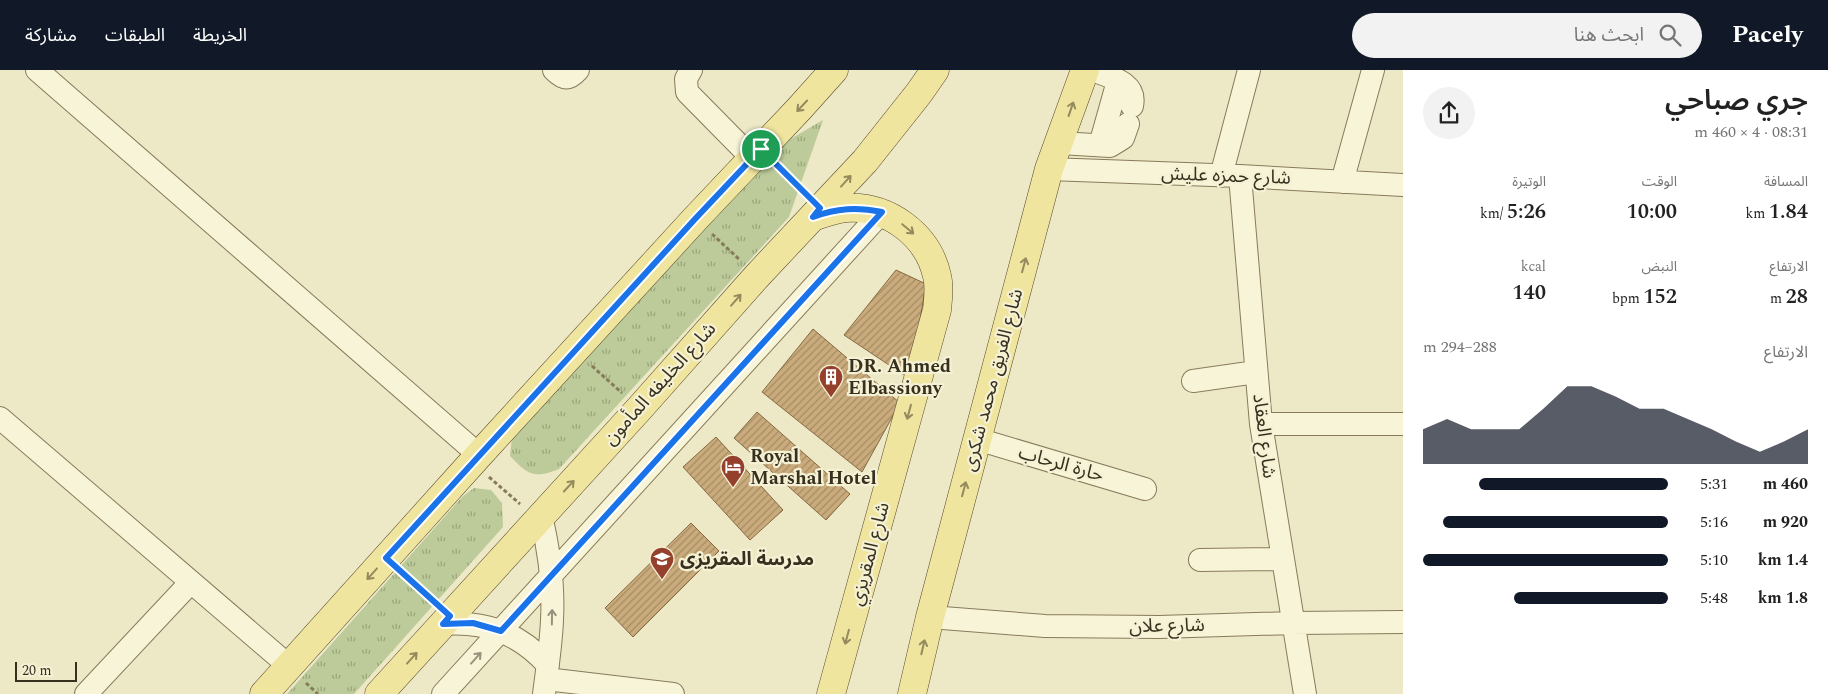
<!DOCTYPE html>
<html lang="ar">
<head>
<meta charset="utf-8">
<style>
  body { margin:0; font-family:Spectral,"Noto Sans Arabic",serif; background:#f2f2f2; color:#222; direction:rtl; height:100vh; display:flex; flex-direction:column; font-size:19px; white-space:nowrap }
  * { box-sizing:border-box; margin:0 }
  p { font-size:16px; color:#767676 }
  .icon { flex:none; width:28px; height:28px; fill:none; stroke:currentColor; stroke-width:2; stroke-linecap:round; stroke-linejoin:round }
  .map { position:relative; flex:1; overflow:hidden; direction:ltr }
  .panel { display:flex; flex-direction:column; background:#fff; width:425px }
  .panel>* { flex:none }
  .scale { position:absolute; left:15px; bottom:12px; width:62px; box-sizing:border-box; padding-left:5px; border:2px solid #38301f; border-top:0; font-size:14px; line-height:18px; white-space:nowrap; color:#38301f; -webkit-text-stroke:4px #f5f1d4; paint-order:stroke }
  .pin { position:absolute; display:grid; place-items:center; width:42px; height:42px; color:#fff; margin:-21px; border:2px solid #fff; border-radius:50%; box-shadow:0 1px 5px #0007 }
  .round { display:grid; place-items:center; flex:none; width:52px; height:52px; border-radius:26px; background:#f2f2f2 }
  .headline { display:flex; align-items:center; justify-content:space-between; height:85px; padding:0 20px }
  h1 { font-size:28px; font-weight:600; line-height:38px }
  .stats { display:grid; grid-template-columns:repeat(3,1fr); gap:8px; height:85px; padding:5px 20px }
  .stats div { display:grid; align-content:center }
  .stats b { font-size:21px; font-weight:600 }
  .stats small { font-size:14px; font-weight:400 }
  .stats p { font-size:14px }
  .chart { height:140px; padding:10px 20px }
  .chart p { display:flex; justify-content:space-between }
  .chart svg { width:100%; height:90px; margin-top:5px; fill:#111827; opacity:.7 }
  ul { padding:0 20px; list-style:none; font-size:16px }
  li { display:grid; grid-template-columns:80px 60px 1fr; align-items:center; height:38px }
  li i { height:12px; border-radius:6px; background:#111827 }
  header { display:flex; align-items:center; gap:30px; box-sizing:border-box; height:70px; padding:0 25px; background:#111827; color:#fff }
  header strong { font-size:24px }
  nav { display:flex; gap:28px; margin-inline-start:auto; font-size:18px }
  .search { width:350px; height:45px; background:#f2f2f2; display:flex; align-items:center; gap:12px; box-sizing:border-box; padding:0 18px; border-radius:28px; color:#767676; font-size:19px }
  main { display:flex; flex:1; min-height:0 }
  .map>svg:first-child { display:block }
  .grass { fill:url(#grass-tufts) }
  .building { fill:url(#building-hatch); stroke:#866942 }
  .lines { fill:none; stroke-linecap:round; stroke-linejoin:round }
  .minor-casing { stroke:#887b5b; stroke-width:24 }
  .major-casing { stroke:#56482f; stroke-width:29 }
  .path { stroke:#887b5b; stroke-width:3; stroke-dasharray:4 2.5; stroke-linecap:butt }
  .minor { stroke:#f8f4d8; stroke-width:22 }
  .major { stroke:#efe59e; stroke-width:28 }
  .oneway { stroke:#948a5e }
  .oneway2 { stroke:#98927c }
  .route-casing { stroke:#fff; stroke-width:10 }
  .route { stroke:#1a73e8; stroke-width:6 }
  .labels { text-anchor:middle; dominant-baseline:central; stroke-width:4.5; stroke-linejoin:round; paint-order:stroke }
  .street-label { font-size:19px; fill:#38301f; stroke:#f5f1d4 }
  .poi-label { font-size:19px; font-weight:bold; fill:#38301f; stroke:#f5f1d4; text-anchor:start }
</style>
</head>
<body>
<header>
<strong>Pacely</strong>
<div class="search"><svg class="icon" aria-label="search" viewBox="0 0 24 24"><circle cx="10" cy="10" r="6"/><path d="M15 15l6 6"/></svg>ابحث هنا</div>
<nav><a>الخريطة</a><a>الطبقات</a><a>مشاركة</a></nav>
</header>
<main>
<section class="panel">
<div class="headline"><div><h1>جري صباحي</h1><p>08:31 · 4 × 460 m</p></div><a class="round"><svg class="icon" aria-label="share" viewBox="0 0 24 24"><path d="M12 15V3M7 8l5-5 5 5M5 13v7h14v-7"/></svg></a></div>
<div class="stats">
<div><p>المسافة</p><b>1.84<small> km</small></b></div>
<div><p>الوقت</p><b>10:00</b></div>
<div><p>الوتيرة</p><b>5:26<small> /km</small></b></div>
</div>
<div class="stats">
<div><p>الارتفاع</p><b>28<small> m</small></b></div>
<div><p>النبض</p><b>152<small> bpm</small></b></div>
<div><p>kcal</p><b>140</b></div>
</div>
<div class="chart"><p><span>الارتفاع</span>288–294 m</p>
<svg viewBox="0 0 160 44" preserveAspectRatio="none"><path d="M0 44V27L10 22L20 27L30 27L40 27L50 17L60 6L70 6L80 11L90 17L100 17L110 22L120 27L130 33L140 38L150 33L160 27V44z"/></svg>
</div>
<ul>
<li><b>460 m</b>5:31<i style="width:77%"></i></li>
<li><b>920 m</b>5:16<i style="width:92%"></i></li>
<li><b>1.4 km</b>5:10<i style="width:100%"></i></li>
<li><b>1.8 km</b>5:48<i style="width:63%"></i></li>
</ul>
</section>
<div class="map">
<svg width="1403" height="624" viewBox="0 0 1403 624">
  <defs>
    <pattern id="grass-tufts" width="24" height="20" patternUnits="userSpaceOnUse" patternTransform="scale(1.25)"><rect width="24" height="20" fill="#bccb99"/><path d="M3 7l-1-3M5 7V3M7 7l1-3M15 17l-1-3M17 17v-4M19 17l1-3" fill="none" stroke="#9aa57c"/></pattern>
    <pattern id="building-hatch" width="6" height="6" patternUnits="userSpaceOnUse" patternTransform="scale(1.25)"><rect width="6" height="6" fill="#caab7c"/><path d="M-1 1l2-2M0 6l6-6M5 7l2-2" fill="none" stroke="#a58c65"/></pattern>
  </defs>
  <rect width="100%" height="100%" fill="#ede8c5"/>
  <!-- grass -->
  <path class="grass" d="M 823,50 L 789,147 L 559,399 C 534,409 528,405 510,386 L 512,367 L 780,75 Z
    M 474,418 L 491,420 L 502,433 L 503,457 L 354,624 L 287,624 L 463,426 Z"/>
  <!-- building -->
  <path class="building" d="M 896,200 L 926,214 L 910,309 L 844,265 Z
    M 813,259 L 900,333 L 862,402 L 762,322 Z
    M 757,342 L 850,424 L 826,450 L 734,368 Z
    M 716,367 L 783,440 L 750,470 L 683,397 Z
    M 691,453 L 719,481 L 633,567 L 605,538 Z"/>
  <g class="lines">
    <defs>
      <path id="minor" d="M 37,0 L 479,385
        M 554,0 C 564,10 569,10 578,0
        M 691,0 L 686,9 L 687,22 L 753,89
        M 1092,0 C 1110,7 1137,12 1132,36
        M 1060,73 L 1110,76 L 1123,68 L 1128,54
        M 1100,75 L 1118,11
        M 1049,99 L 1240,106 L 1403,115
        M 1221,106 L 1249,0
        M 1240,106 L 1261,354 L 1305,624
        M 1342,112 L 1373,0
        M 1193,311 L 1256,302
        M 0,348 L 289,596
        M 1261,354 L 1403,354
        M 977,369 L 1145,419
        M 541,446 C 549,480 554,515 552,550 C 551,575 547,600 544,624
        M 1200,490 L 1282,489
        M 930,547 L 1045,556 L 1159,557 L 1292,553 L 1403,552
        M 443,554 C 486,551 519,563 548,595
        M 546,609 L 673,624
        M 86,624 L 191,512
        M 443,624 L 881,143"/>
      <path id="major" d="M 813,147 C 824,143 834,139 846,138 C 888,135 928,165 937,206 C 940,217 938,229 937,240 L 831,624
        M 264,624 L 479,385 L 695,149 L 799,39 L 834,0
        M 379,624 L 639,339 L 758,205 L 865,91 L 919,23 L 935,0
        M 912,624 L 930,547 L 1049,99 L 1085,0"/>
    </defs>
    <!-- minor casing -->
    <use href="#minor" class="minor-casing"/>
    <!-- major casing -->
    <use href="#major" class="major-casing"/>
    <!-- path -->
    <path class="path" d="M 778,96 L 803,122
      M 712,164 L 740,190
      M 592,296 L 622,323
      M 489,407 L 520,434
      M 404,505 L 433,531
      M 306,613 L 318,624"/>
    <!-- minor -->
    <use href="#minor" class="minor"/>
    <!-- major -->
    <use href="#major" class="major"/>
  </g>
  <!-- one-way arrows -->
  <defs><path id="oneway-shaft" d="M-6 0H5M1.5-3L5.5 0L1.5 3" fill="none" stroke-width="1.6" stroke-linecap="round" stroke-linejoin="round" transform="scale(1.25)"/></defs>
  <g class="oneway">
    <use href="#oneway-shaft" transform="translate(802 36) rotate(133)"/>
    <use href="#oneway-shaft" transform="translate(1071 39) rotate(-71)"/>
    <use href="#oneway-shaft" transform="translate(846 111) rotate(-48)"/>
    <use href="#oneway-shaft" transform="translate(908 159) rotate(40)"/>
    <use href="#oneway-shaft" transform="translate(1024 195) rotate(-75)"/>
    <use href="#oneway-shaft" transform="translate(736 230) rotate(-49)"/>
    <use href="#oneway-shaft" transform="translate(909 342) rotate(105)"/>
    <use href="#oneway-shaft" transform="translate(569 416) rotate(-47)"/>
    <use href="#oneway-shaft" transform="translate(964 419) rotate(-75)"/>
    <use href="#oneway-shaft" transform="translate(372 504) rotate(132)"/>
    <use href="#oneway-shaft" transform="translate(847 567) rotate(105)"/>
    <use href="#oneway-shaft" transform="translate(923 577) rotate(-77)"/>
    <use href="#oneway-shaft" transform="translate(412 588) rotate(-48)"/>
  </g>
  <g class="oneway2">
    <use href="#oneway-shaft" transform="translate(552 547) rotate(-89)"/>
    <use href="#oneway-shaft" transform="translate(476 588) rotate(-48)"/>
  </g>
  <g class="lines">
    <defs>
      <path id="route" d="M 761,79 L 820,138 L 813,147 C 837,138 857,137 882,142 L 501,561 L 473,553 L 443,554 L 450,546 L 386,488 L 695,149 Z"/>
    </defs>
    <!-- route casing -->
    <use href="#route" class="route-casing"/>
    <!-- route -->
    <use href="#route" class="route"/>
  </g>
  <!-- icons -->
  <defs>
    <symbol id="building-pin" viewBox="-11 -11 22 30"><path d="M0 17L-7.5 6A9.5 9.5 0 1 1 7.5 6Z" fill="#953f2d" stroke="#f5f1d4"/><path d="M-4-6H4V6H1V3H-1V6H-4ZM-2.5-4.3h1.7v1.8h-1.7ZM.8-4.3h1.7v1.8H.8ZM-2.5-1h1.7V.8h-1.7ZM.8-1h1.7V.8H.8Z" fill="#fff"/></symbol>
    <symbol id="hotel-pin" viewBox="-11 -11 22 30"><path d="M0 17L-7.5 6A9.5 9.5 0 1 1 7.5 6Z" fill="#953f2d" stroke="#f5f1d4"/><path d="M-6-4.5h1.5V1H6V5H4.5V3h-9V5H-6ZM-4 0a1.8 1.8 0 1 1 3.6 0ZM.5 0V-2.5h3Q6-2.5 6 0Z" fill="#fff"/></symbol>
    <symbol id="school-pin" viewBox="-11 -11 22 30"><path d="M0 17L-7.5 6A9.5 9.5 0 1 1 7.5 6Z" fill="#953f2d" stroke="#f5f1d4"/><path d="M0-5L7-2L0 1L-7-2ZM-4 1L0 2.5L4 1V4Q0 6-4 4Z" fill="#fff"/></symbol>
  </defs>
  <g fill-rule="evenodd">
    <use href="#building-pin" x="817" y="293" width="28" height="38"/>
    <use href="#hotel-pin" x="719" y="383" width="28" height="38"/>
    <use href="#school-pin" x="648" y="475" width="28" height="38"/>
  </g>
  <g class="labels">
    <!-- street labels -->
    <g class="street-label">
      <text transform="translate(1226 106) rotate(2)">شارع حمزه عليش</text>
      <text transform="translate(993 310) rotate(-75)">شارع الفريق محمد شكرى</text>
      <text transform="translate(660 314) rotate(-48)">شارع الخليفه المأمون</text>
      <text transform="translate(1264 366) rotate(83)">شارع العقاد</text>
      <text transform="translate(1061 394) rotate(16)">حارة الرحاب</text>
      <text transform="translate(870 484) rotate(-75)">شارع المقريزي</text>
      <text transform="translate(1167 556) rotate(-1)">شارع علان</text>
    </g>
    <!-- poi labels -->
    <g class="poi-label">
      <text x="848" y="296">DR. Ahmed<tspan x="848" dy="22">Elbassiony</tspan></text>
      <text x="750" y="386">Royal<tspan x="750" dy="22">Marshal Hotel</tspan></text>
      <text x="680" y="489">مدرسة المقريزى</text>
    </g>
  </g>
</svg>
<div class="scale">20 m</div>
<div class="pin" style="left:761px;top:79px;background:#1e9e55"><svg class="icon" aria-label="arrive" viewBox="0 0 24 24"><path d="M6 21V4h12l-3 4 3 4H6"/></svg></div>
</div>
</main>
</body>
</html>
